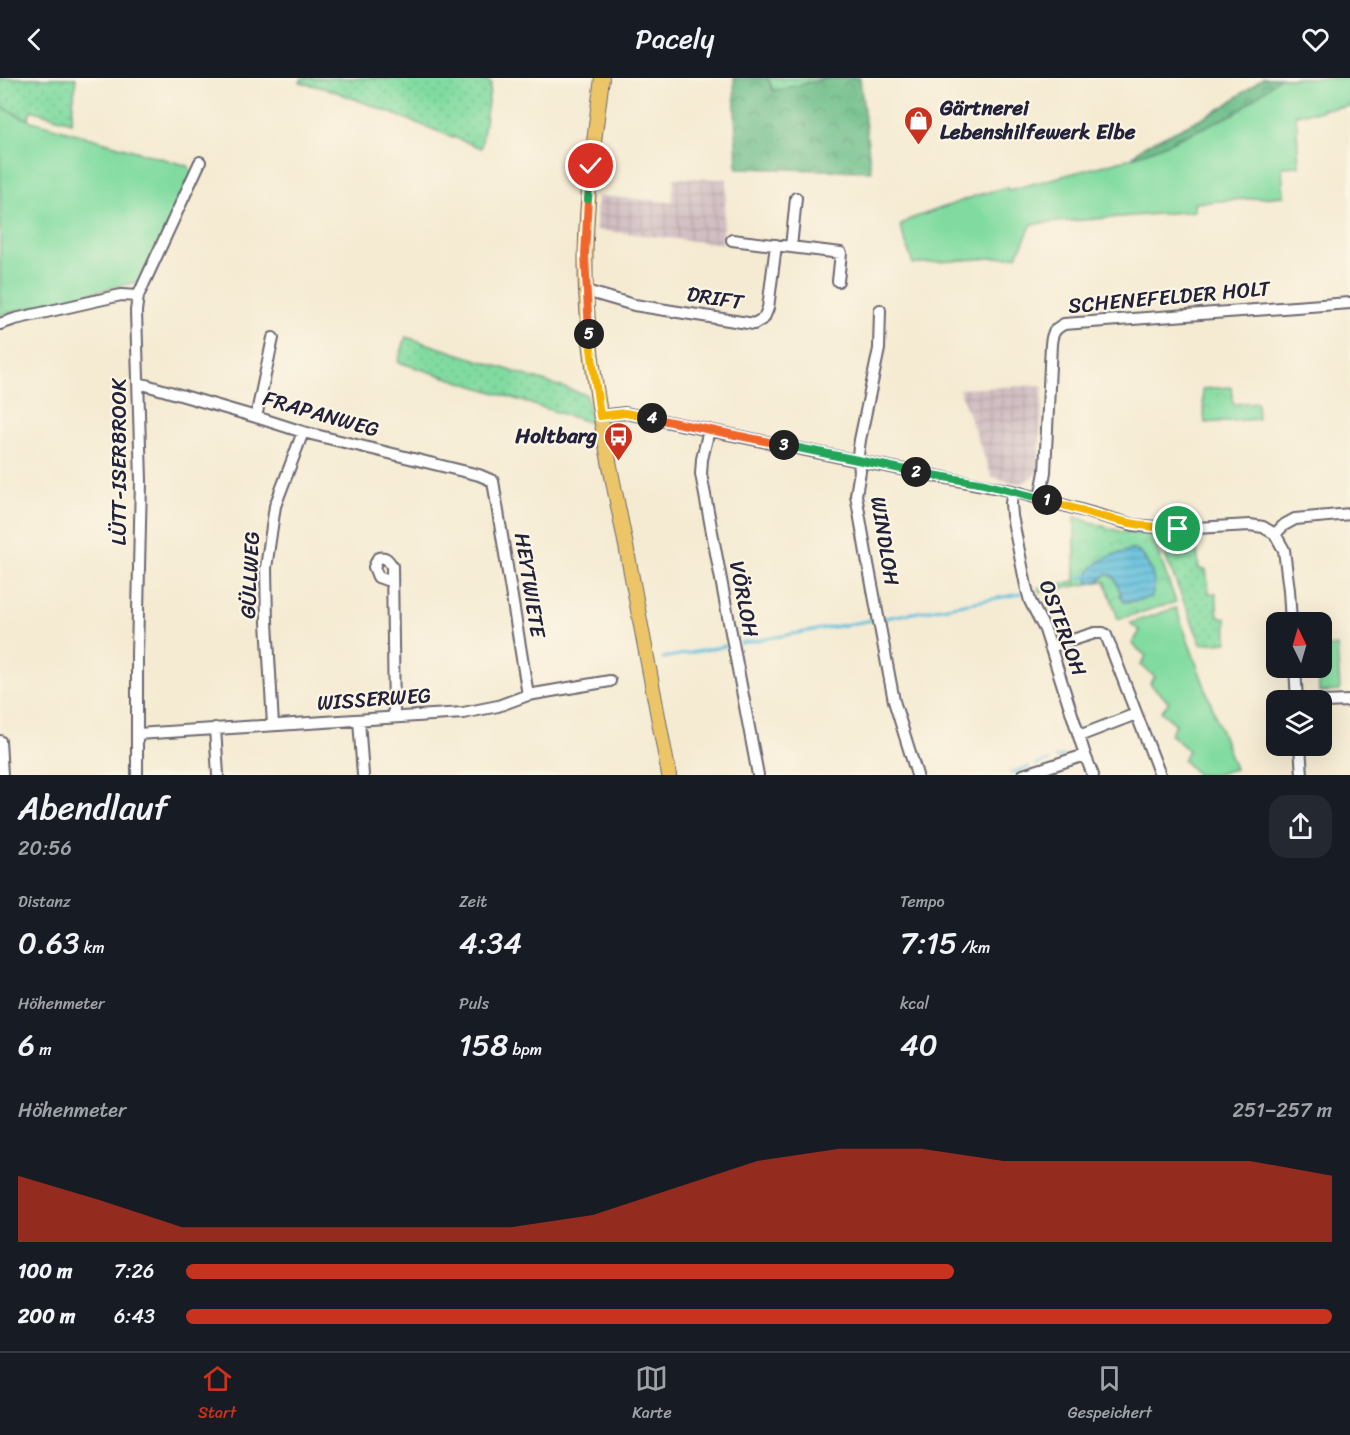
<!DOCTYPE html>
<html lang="de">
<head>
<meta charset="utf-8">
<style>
  body { margin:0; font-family:Sriracha,sans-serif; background:#242831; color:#f1f3f6; height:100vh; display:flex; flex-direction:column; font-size:22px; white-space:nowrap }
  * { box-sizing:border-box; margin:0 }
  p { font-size:20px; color:#9ea1a6 }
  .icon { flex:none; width:33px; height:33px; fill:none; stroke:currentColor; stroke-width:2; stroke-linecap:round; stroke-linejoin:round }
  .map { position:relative; height:697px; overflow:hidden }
  .sheet { display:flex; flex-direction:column; background:#171b24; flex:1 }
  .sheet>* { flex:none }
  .needle { width:39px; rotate:355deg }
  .tools { position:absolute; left:1266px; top:534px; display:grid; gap:12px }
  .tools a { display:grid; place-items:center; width:66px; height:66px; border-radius:12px; background:#171b24; box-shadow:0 6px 24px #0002; font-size:30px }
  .pin { position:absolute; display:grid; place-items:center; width:51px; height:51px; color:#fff; margin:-26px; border:3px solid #fff; border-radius:50%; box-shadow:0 2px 6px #0007 }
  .km { position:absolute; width:30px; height:30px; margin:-15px; border-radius:50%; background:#222; color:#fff; font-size:16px; line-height:30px; text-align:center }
  .round { display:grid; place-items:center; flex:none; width:63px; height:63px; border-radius:18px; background:#242831 }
  .summary { display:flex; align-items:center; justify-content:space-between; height:102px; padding:0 18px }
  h1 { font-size:33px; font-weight:600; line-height:45px }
  .metrics { display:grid; grid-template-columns:repeat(3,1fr); gap:9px; height:102px; padding:6px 18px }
  .metrics div { display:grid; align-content:center }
  .metrics b { font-size:30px; font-weight:600 }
  .metrics small { font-size:16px; font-weight:400 }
  .metrics p { font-size:16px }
  .chart { height:168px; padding:12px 18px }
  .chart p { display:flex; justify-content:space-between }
  .chart svg { width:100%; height:108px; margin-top:6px; fill:#c8321e; opacity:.7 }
  ul { padding:0 18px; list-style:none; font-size:20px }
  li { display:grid; grid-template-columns:96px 72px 1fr; align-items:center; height:45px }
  li i { height:15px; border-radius:8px; background:#c8321e }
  header { display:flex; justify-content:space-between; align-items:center; height:78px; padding:0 18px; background:#171b24; font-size:27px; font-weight:600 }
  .menu { display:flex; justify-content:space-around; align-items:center; height:84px; border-top:2px solid #363941; background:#171b24; font-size:16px; color:#9ea1a6 }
  .menu a { display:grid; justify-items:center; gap:3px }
  .menu .current { color:#c8321e }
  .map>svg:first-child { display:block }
  .industrial { fill:url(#industrial-grid) }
  .grass { fill:url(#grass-dots); stroke:#527e6e; stroke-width:1.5 }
  .forest { fill:url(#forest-crowns); stroke:#456e60; stroke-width:1.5 }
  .park { fill:url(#park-crowns); stroke:#527e6e; stroke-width:1.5; fill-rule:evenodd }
  .garden { fill:#81dba0; stroke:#527e6e; stroke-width:1.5 }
  .water { fill:url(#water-rules); stroke:#40708c; stroke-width:1.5 }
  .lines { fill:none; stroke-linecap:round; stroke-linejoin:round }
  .stream { stroke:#5dbedc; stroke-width:3 }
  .minor-casing { stroke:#6c6870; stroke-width:14 }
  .major-casing { stroke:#6c6870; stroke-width:16 }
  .minor { stroke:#fff; stroke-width:10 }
  .major { stroke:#ecc569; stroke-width:14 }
  .split-1-casing { stroke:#fff; stroke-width:12 }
  .split-2-casing { stroke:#fff; stroke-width:12 }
  .split-3-casing { stroke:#fff; stroke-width:12 }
  .split-4-casing { stroke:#fff; stroke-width:12 }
  .split-5-casing { stroke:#fff; stroke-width:12 }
  .split-6-casing { stroke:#fff; stroke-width:12 }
  .split-7-casing { stroke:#fff; stroke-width:12 }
  .split-1 { stroke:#f5b400; stroke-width:8 }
  .split-2 { stroke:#22a559; stroke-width:8 }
  .split-3 { stroke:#22a559; stroke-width:8 }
  .split-4 { stroke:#f0652b; stroke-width:8 }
  .split-5 { stroke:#f5b400; stroke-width:8 }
  .split-6 { stroke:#f0652b; stroke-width:8 }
  .split-7 { stroke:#22a559; stroke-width:8 }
  .labels { text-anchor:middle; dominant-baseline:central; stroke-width:4.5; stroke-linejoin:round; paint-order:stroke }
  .poi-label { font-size:21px; font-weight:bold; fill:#22223b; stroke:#fcf5e5; text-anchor:start }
  .street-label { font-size:21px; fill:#22223b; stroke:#fcf5e5 }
</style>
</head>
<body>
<header><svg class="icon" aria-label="back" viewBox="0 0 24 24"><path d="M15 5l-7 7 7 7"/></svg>Pacely<svg class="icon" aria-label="heart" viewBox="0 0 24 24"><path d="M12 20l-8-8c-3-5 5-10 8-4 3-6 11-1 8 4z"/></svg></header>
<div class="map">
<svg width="1350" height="697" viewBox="0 0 1350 697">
  <defs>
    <pattern id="industrial-grid" width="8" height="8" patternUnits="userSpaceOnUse" patternTransform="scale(1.5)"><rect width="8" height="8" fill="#d2bec2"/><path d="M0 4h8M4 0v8" fill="none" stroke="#b4a3a8"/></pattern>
    <pattern id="grass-dots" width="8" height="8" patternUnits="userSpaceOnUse" patternTransform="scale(1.5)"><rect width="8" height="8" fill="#81dba0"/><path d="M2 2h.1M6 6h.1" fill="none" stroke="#6fbc8b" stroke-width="1.8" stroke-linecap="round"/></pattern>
    <pattern id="forest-crowns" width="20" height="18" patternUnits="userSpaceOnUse" patternTransform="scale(1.5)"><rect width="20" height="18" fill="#68bb86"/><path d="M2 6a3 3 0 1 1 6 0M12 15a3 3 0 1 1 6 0" fill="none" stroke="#55986f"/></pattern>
    <pattern id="park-crowns" width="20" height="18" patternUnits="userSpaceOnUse" patternTransform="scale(1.5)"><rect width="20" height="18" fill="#81dba0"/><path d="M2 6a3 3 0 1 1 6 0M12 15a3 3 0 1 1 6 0" fill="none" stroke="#6fbc8b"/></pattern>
    <pattern id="water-rules" width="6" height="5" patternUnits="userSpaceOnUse" patternTransform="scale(1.5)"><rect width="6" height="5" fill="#5dbedc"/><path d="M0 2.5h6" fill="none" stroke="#4c9ab4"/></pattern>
  </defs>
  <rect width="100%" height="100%" fill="#fcf5e5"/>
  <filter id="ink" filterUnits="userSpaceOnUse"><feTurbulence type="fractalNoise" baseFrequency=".0167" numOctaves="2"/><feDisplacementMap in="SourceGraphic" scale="12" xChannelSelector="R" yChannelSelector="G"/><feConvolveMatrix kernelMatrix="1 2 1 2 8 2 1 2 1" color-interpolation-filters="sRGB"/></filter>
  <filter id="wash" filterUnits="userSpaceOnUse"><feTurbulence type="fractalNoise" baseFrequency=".008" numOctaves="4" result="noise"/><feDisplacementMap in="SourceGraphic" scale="24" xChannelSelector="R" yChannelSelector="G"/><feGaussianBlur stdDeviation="1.35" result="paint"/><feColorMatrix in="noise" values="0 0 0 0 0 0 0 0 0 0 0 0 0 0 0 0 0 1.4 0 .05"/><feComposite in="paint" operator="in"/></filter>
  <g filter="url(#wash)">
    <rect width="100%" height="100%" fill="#f5ebd3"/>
    <!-- industrial -->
    <path class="industrial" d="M 674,100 L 727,101 L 722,166 L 596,152 L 597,118 L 672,124 Z
      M 1043,307 L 1038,395 L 1021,406 L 992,399 L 959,311 Z"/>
    <!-- grass -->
    <path class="grass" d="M 0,0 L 76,0 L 71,44 L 31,32 L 28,42 L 0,28 Z
      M 302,0 L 479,0 L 491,5 L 481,70 L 334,13 L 300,4 Z
      M 767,0 L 829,0 L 774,13 Z
      M 406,259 L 587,317 L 591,345 L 398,284 Z
      M 1158,460 L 1196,460 L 1199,491 L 1206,492 L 1209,515 L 1216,515 L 1218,539 L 1226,540 L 1227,564 L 1201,566 Z"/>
    <!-- forest -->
    <path class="forest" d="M 734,0 L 767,0 L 774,13 L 829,0 L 860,0 L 871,93 L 737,90 Z
      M 1263,0 L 1288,0 L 1236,35 L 1160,69 L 1131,80 L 1144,68 L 1222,30 Z"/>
    <!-- park -->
    <path class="park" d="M 1231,309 L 1233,326 L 1257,324 L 1258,341 L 1205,345 L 1202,311 Z
      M 1075,439 L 1122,454 L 1152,457 L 1176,524 L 1118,541 L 1105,503 L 1040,514 L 1038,510 L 1075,503 ZM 1129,472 L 1134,472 L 1139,474 L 1144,479 L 1152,493 L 1148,520 L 1141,520 L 1128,525 L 1120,518 C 1120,508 1116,499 1107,496 L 1099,503 L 1088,505 L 1104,481 Z"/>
    <!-- garden -->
    <path class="garden" d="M 1280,0 L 1350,0 L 1350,28 L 1322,31 L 1321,33 L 1296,36 L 1299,88 L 1282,89 L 1284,118 L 1194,125 L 1195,133 L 1032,146 L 1017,178 L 913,186 L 900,148 L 908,142 L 978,117 L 1007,109 L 1008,112 L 1013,111 L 1131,80 L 1160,69 L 1236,35 Z
      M 0,28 L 28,42 L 188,88 L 193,95 L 141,203 L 0,237 Z
      M 1176,530 L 1235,691 L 1214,697 L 1198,697 L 1183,682 L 1188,672 L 1170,656 L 1176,646 L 1161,634 L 1169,624 L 1150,606 L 1155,599 L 1141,587 L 1146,578 L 1132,566 L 1140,553 L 1130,545 Z
      M 1337,568 L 1340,613 L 1319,614 L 1318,590 L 1322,590 L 1322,570 Z"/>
    <!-- water -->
    <path class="water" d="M 1134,472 C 1142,475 1144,480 1148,487 C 1154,498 1156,506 1152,518 C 1147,521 1129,525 1124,524 C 1118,515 1116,483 1099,503 L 1088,505 C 1084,484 1118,474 1134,472 Z"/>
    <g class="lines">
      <!-- stream -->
      <path class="stream" d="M 1081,500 L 1088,497
        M 885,540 L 1020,516
        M 741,565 L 873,542
        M 663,580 L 726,568
        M 1056,680 L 1064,678
        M 1036,687 L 1049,683
        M 1011,695 L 1029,689"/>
    </g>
  </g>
  <g filter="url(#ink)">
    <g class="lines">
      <defs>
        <path id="minor" d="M 732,162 L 841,175 L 838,203
          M 791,169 L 796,120
          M 586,213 L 634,227 L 754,246 L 764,240 L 768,230 L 776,167
          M 880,232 L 879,271 L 860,362 L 858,377 L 860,393 L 856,417 L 866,475 L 894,623 L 917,697
          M 0,246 L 15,241 L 121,217 L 138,218
          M 139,305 L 256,339 L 303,354 L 479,397 L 493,403 L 528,617
          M 601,338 L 625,335 L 859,383 L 1013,413 L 1134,447 L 1178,451 L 1250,447 L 1263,449 L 1275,456 L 1284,472 L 1289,512 L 1291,544
          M 256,339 L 273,260
          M 709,352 L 702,381 L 701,396 L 758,697
          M 1013,413 L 1011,425 L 1012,438 L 1026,508 L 1030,523 L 1045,552 L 1085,677 L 1093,697
          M 1040,420 L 1045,394 L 1051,266 C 1052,256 1054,251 1064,246 L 1350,225
          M 1275,456 L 1284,447 L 1295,441 L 1350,436
          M 392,504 L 378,499 L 374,489 L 378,480 C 386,478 388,482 392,488 L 394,639
          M 1050,569 L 1095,555 L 1103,555 L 1106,557 L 1160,697
          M 1295,590 L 1297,622
          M 1322,624 L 1350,623
          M 359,642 L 363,697
          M 273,647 L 267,544 L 266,490 L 275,428 L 303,354
          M 215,650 L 218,697
          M 137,656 L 463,635 L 498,628 L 528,617 L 610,603
          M 1079,658 L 1136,636
          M 0,663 L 2,697
          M 1300,668 L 1302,697
          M 137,697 L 137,577 L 141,403 L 136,233 L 138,218 L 200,84
          M 1023,697 L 1085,677"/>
        <path id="major" d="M 602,0 C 593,71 583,141 586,213 C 590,301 610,387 627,473 C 641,548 655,623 669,697"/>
      </defs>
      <!-- minor casing -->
      <use href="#minor" class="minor-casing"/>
      <!-- major casing -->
      <use href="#major" class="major-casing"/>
      <!-- minor -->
      <use href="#minor" class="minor"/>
      <!-- major -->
      <use href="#major" class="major"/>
    </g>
  </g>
  <g class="lines" filter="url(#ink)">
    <defs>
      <path id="split-1" d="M 1047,422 C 1092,436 1131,449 1178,451"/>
      <path id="split-2" d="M 916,394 L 984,406 L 1047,422"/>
      <path id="split-3" d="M 784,367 L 916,394"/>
      <path id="split-4" d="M 652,340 L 784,367"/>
      <path id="split-5" d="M 589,256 L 600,338 L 625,335 L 652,340"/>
      <path id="split-6" d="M 588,121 L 585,177 L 589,256"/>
      <path id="split-7" d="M 588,121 L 591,88"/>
    </defs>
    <!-- split-1 casing -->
    <use href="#split-1" class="split-1-casing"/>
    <!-- split-2 casing -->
    <use href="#split-2" class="split-2-casing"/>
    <!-- split-3 casing -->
    <use href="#split-3" class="split-3-casing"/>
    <!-- split-4 casing -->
    <use href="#split-4" class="split-4-casing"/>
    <!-- split-5 casing -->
    <use href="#split-5" class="split-5-casing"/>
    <!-- split-6 casing -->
    <use href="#split-6" class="split-6-casing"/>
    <!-- split-7 casing -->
    <use href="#split-7" class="split-7-casing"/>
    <!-- split-1 -->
    <use href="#split-1" class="split-1"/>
    <!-- split-2 -->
    <use href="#split-2" class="split-2"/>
    <!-- split-3 -->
    <use href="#split-3" class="split-3"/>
    <!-- split-4 -->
    <use href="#split-4" class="split-4"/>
    <!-- split-5 -->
    <use href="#split-5" class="split-5"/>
    <!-- split-6 -->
    <use href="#split-6" class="split-6"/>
    <!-- split-7 -->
    <use href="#split-7" class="split-7"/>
  </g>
  <!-- icons -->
  <defs>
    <symbol id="shop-pin" viewBox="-11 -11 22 30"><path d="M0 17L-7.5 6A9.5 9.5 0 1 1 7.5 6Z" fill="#c8321e" stroke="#fcf5e5"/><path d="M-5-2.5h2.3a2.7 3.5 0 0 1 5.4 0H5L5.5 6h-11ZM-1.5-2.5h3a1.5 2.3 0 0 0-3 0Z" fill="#fff"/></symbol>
    <symbol id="bus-pin" viewBox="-11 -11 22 30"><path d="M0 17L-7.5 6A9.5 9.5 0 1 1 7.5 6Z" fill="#c8321e" stroke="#fcf5e5"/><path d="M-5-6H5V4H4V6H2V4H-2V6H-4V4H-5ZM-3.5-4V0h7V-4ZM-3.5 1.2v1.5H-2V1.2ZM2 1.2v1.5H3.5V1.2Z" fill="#fff"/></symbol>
  </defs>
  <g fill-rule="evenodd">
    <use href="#shop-pin" x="902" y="26" width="33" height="45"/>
    <use href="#bus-pin" x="602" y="342" width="33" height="45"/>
  </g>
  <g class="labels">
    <!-- poi labels -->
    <g class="poi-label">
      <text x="940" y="30">Gärtnerei<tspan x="940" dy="24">Lebenshilfewerk Elbe</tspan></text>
      <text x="597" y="358" text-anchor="end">Holtbarg</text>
    </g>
    <!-- street labels -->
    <g class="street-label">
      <text transform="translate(1169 219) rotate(-5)">SCHENEFELDER HOLT</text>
      <text transform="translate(715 220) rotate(9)">DRIFT</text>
      <text transform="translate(321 336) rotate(16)">FRAPANWEG</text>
      <text transform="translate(119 384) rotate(-90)">LÜTT-ISERBROOK</text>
      <text transform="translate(885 463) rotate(81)">WINDLOH</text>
      <text transform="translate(250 497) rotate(-87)">GÜLLWEG</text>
      <text transform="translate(530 507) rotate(81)">HEYTWIETE</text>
      <text transform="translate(744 521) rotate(79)">VÖRLOH</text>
      <text transform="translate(1063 550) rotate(70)">OSTERLOH</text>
      <text transform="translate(374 621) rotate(-4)">WISSERWEG</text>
    </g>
  </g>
</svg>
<div class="tools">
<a><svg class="needle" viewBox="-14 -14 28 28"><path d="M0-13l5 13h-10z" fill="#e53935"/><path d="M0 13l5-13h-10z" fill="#9ea1a6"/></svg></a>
<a><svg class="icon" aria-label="layers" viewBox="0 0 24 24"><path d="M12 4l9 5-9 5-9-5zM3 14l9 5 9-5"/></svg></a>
</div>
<div class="pin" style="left:1178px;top:451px;background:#1e9e55"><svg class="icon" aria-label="arrive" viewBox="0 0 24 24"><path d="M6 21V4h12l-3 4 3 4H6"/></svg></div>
<div class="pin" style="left:591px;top:88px;background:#d93025"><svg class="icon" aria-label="check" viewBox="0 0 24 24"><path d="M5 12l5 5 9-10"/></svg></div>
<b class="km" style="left:1047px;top:422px">1</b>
<b class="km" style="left:916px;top:394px">2</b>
<b class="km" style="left:784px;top:367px">3</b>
<b class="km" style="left:652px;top:340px">4</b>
<b class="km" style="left:589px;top:256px">5</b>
</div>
<section class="sheet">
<div class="summary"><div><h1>Abendlauf</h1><p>20:56</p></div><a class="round"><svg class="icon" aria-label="share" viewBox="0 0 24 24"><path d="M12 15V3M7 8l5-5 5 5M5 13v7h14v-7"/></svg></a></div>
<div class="metrics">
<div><p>Distanz</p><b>0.63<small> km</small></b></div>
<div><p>Zeit</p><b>4:34</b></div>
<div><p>Tempo</p><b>7:15<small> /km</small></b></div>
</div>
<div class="metrics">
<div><p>Höhenmeter</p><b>6<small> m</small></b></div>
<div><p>Puls</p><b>158<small> bpm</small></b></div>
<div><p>kcal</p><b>40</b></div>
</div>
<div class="chart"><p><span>Höhenmeter</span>251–257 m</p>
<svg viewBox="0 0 160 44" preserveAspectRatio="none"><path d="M0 44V17L10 27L20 38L30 38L40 38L50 38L60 38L70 33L80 22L90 11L100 6L110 6L120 11L130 11L140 11L150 11L160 17V44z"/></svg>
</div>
<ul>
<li><b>100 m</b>7:26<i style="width:67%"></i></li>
<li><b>200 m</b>6:43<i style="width:100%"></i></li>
</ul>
</section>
<nav class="menu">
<a class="current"><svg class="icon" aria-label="home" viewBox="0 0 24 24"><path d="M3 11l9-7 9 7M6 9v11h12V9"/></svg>Start</a>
<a><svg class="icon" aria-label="map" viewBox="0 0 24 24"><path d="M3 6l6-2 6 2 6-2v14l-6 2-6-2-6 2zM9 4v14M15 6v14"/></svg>Karte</a>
<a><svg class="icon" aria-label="saved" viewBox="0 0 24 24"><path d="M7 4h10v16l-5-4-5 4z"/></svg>Gespeichert</a>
</nav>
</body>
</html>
